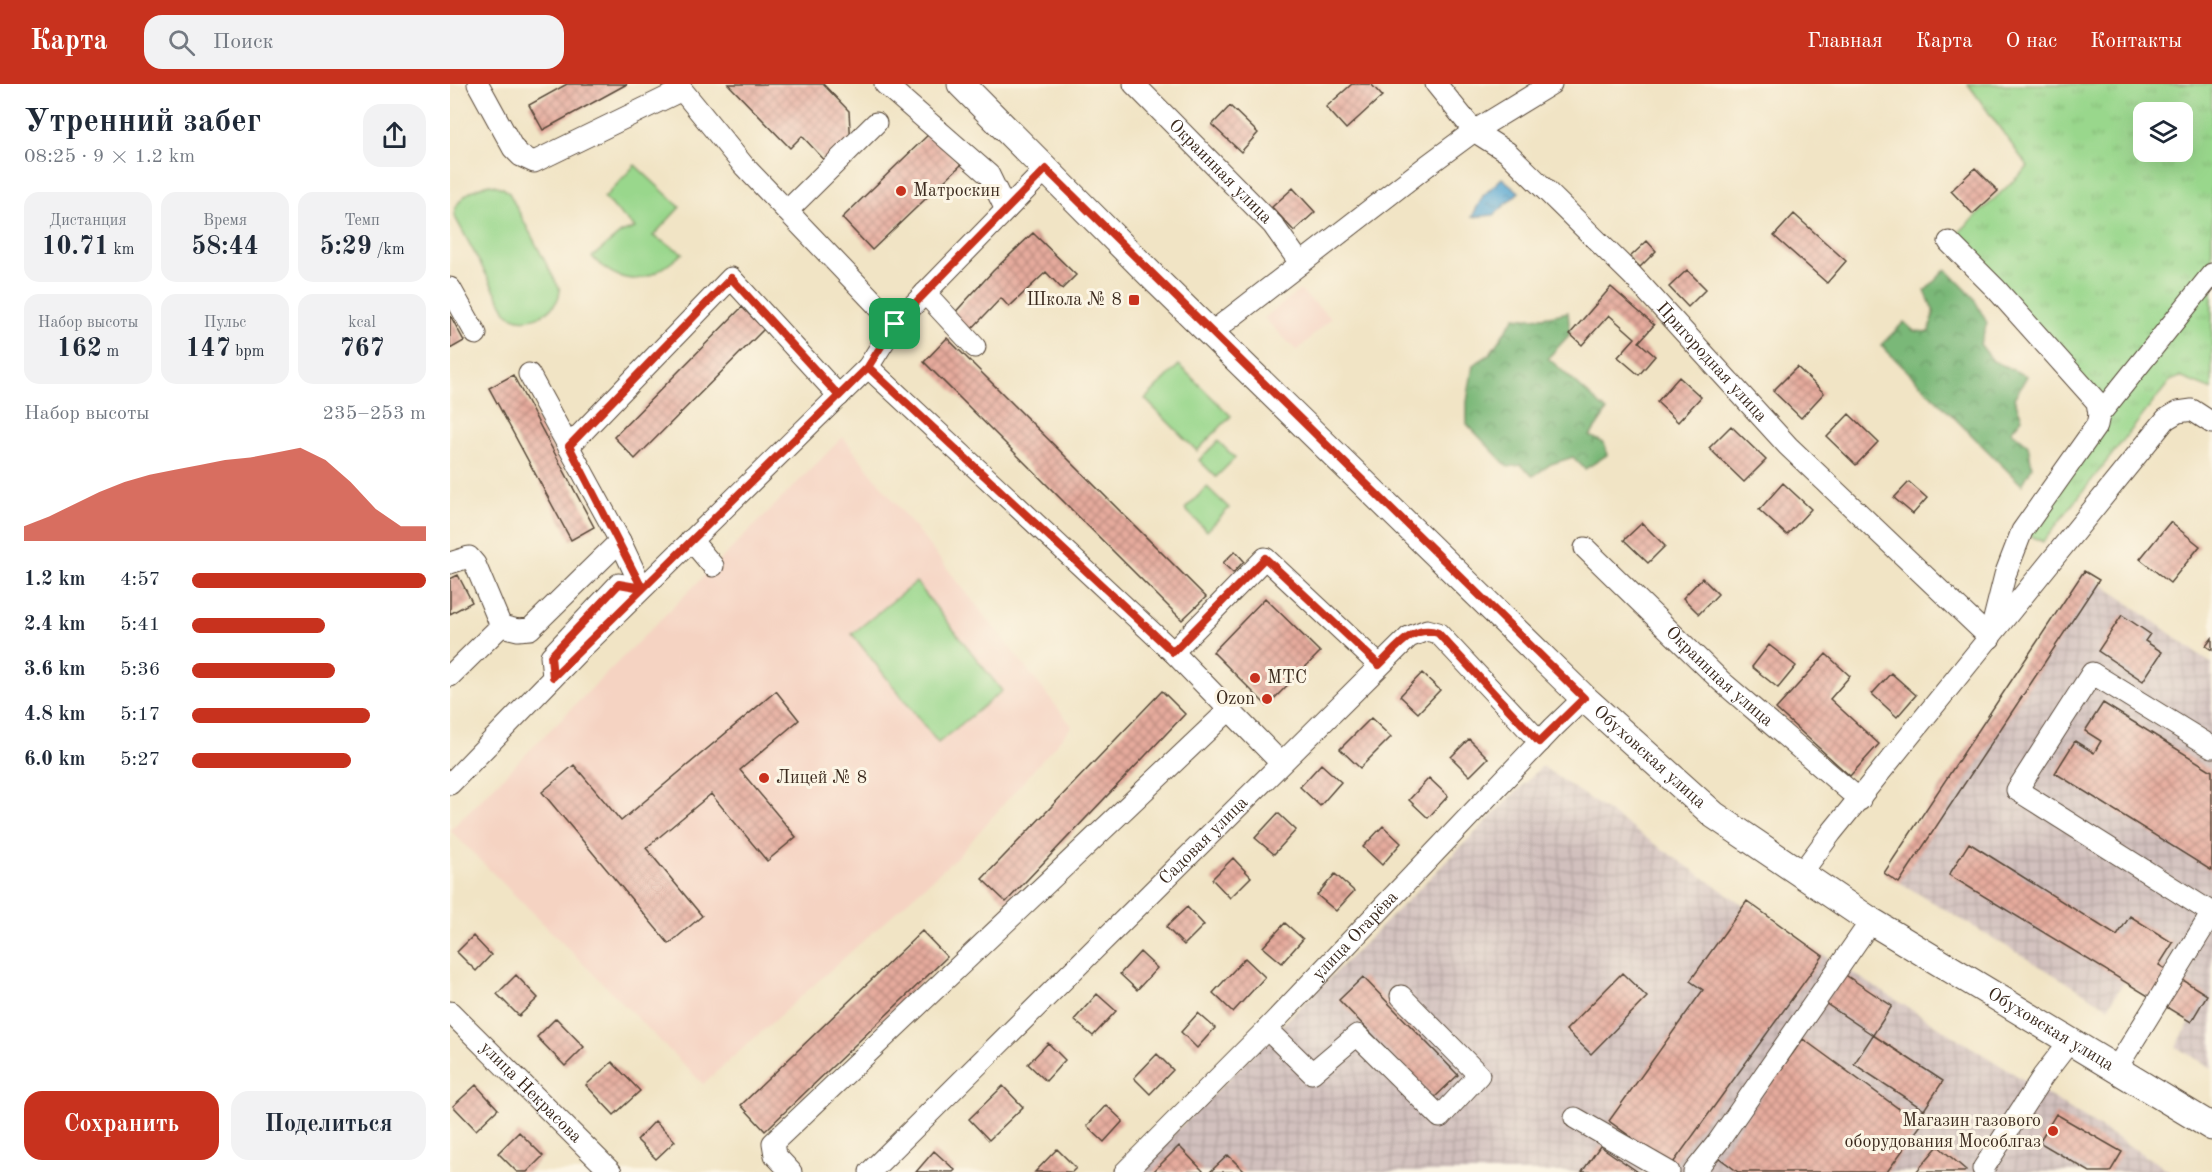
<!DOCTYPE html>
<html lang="ru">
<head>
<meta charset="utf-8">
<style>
  body { margin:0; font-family:"Old Standard TT",serif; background:#f2f2f3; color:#1f2937; height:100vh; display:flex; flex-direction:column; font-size:22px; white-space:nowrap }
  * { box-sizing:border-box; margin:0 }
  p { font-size:20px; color:#747a83 }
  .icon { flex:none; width:33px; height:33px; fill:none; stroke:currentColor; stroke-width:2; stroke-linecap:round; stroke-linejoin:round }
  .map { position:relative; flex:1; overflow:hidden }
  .side { display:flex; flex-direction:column; background:#fff; width:450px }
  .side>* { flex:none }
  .fabs { position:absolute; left:1683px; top:18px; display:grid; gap:12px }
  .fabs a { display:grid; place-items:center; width:60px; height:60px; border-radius:12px; background:#fff; box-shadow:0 6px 24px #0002; font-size:30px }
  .pin { position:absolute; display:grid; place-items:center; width:51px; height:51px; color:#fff; margin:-26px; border-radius:12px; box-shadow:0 3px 9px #0006 }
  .round { display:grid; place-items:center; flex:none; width:63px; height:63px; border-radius:18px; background:#f2f2f3 }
  .summary { display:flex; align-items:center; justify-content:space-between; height:102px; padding:0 24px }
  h1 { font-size:33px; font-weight:700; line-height:45px }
  .metrics { display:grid; grid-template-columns:repeat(3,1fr); gap:9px; height:102px; padding:6px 24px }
  .metrics div { display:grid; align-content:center; border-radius:15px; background:#f2f2f3; text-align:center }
  .metrics b { font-size:26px; font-weight:700 }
  .metrics small { font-size:16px; font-weight:400 }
  .metrics p { font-size:16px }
  .chart { height:168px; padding:12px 24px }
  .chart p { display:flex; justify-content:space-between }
  .chart svg { width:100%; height:108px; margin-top:6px; fill:#c8321e; opacity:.7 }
  .action { display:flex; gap:12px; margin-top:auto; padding:12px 24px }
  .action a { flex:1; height:69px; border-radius:18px; background:#c8321e; color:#fff; font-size:24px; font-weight:700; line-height:69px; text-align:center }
  .action a+a { background:#f2f2f3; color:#1f2937 }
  ul { padding:0 24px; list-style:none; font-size:20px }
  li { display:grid; grid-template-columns:96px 72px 1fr; align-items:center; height:45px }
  li i { height:15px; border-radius:8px; background:#c8321e }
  header { display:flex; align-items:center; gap:36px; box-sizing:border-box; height:84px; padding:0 30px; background:#c8321e; color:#fff }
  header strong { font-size:28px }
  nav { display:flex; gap:33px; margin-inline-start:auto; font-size:21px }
  .search { width:420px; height:54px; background:#f2f2f3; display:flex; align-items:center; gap:15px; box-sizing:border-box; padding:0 21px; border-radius:18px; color:#747a83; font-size:22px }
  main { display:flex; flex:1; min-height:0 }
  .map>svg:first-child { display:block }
  .built { fill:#f5d3c2 }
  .industrial { fill:url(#industrial-grid) }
  .grass { fill:url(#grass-tufts); stroke:#6a8055; stroke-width:1.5; fill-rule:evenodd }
  .forest { fill:url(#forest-crowns); stroke:#5a714b; stroke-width:1.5 }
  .green { fill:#99d78c; stroke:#6a8055; stroke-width:1.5 }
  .water { fill:url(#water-ripples); stroke:#4a6978; stroke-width:1.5 }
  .building { fill:url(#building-cross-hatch) }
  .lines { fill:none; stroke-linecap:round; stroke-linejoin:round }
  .minor-casing { stroke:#564637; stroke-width:23 }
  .major-casing { stroke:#564637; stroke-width:29 }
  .minor { stroke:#fff; stroke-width:21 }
  .major { stroke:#fff; stroke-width:27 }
  .route-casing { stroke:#fff; stroke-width:12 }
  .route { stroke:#c8321e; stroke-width:8 }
  .poi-dot { fill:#c8321e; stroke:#fcf5e5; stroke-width:2 }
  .labels { text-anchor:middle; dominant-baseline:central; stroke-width:6; stroke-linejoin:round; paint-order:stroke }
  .street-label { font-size:18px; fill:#3b2a1e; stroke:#fcf5e5 }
  .poi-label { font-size:18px; fill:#3b2a1e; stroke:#fcf5e5; text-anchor:start }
</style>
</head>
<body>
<header>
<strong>Карта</strong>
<div class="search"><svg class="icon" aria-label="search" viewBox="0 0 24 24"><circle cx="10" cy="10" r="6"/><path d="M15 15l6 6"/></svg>Поиск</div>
<nav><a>Главная</a><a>Карта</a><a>О нас</a><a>Контакты</a></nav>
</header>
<main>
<section class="side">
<div class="summary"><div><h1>Утренний забег</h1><p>08:25 · 9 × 1.2 km</p></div><a class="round"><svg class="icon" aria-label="share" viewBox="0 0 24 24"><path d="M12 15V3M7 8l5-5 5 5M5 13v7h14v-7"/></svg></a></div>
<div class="metrics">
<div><p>Дистанция</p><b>10.71<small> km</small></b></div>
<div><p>Время</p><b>58:44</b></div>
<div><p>Темп</p><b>5:29<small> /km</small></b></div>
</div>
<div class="metrics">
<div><p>Набор высоты</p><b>162<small> m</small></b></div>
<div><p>Пульс</p><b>147<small> bpm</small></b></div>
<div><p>kcal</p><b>767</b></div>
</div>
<div class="chart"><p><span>Набор высоты</span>235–253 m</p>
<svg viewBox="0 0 160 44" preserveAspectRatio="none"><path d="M0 44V38L10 34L20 29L30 24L40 20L50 17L60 15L70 13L80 11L90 10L100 8L110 6L120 11L130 20L140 31L150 38L160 38V44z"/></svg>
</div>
<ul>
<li><b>1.2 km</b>4:57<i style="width:100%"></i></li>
<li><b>2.4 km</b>5:41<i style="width:57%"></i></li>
<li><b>3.6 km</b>5:36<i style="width:61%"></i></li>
<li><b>4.8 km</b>5:17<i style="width:76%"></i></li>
<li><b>6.0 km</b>5:27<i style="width:68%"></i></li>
</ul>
<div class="action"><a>Сохранить</a><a>Поделиться</a></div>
</section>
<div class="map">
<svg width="1762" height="1088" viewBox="0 0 1762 1088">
  <defs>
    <pattern id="industrial-grid" width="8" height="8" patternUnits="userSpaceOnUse" patternTransform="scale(1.5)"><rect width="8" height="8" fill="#d1c0bd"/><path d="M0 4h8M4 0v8" fill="none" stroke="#b4a5a2"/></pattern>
    <pattern id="grass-tufts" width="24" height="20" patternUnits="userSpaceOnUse" patternTransform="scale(1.5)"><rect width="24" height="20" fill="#99d78c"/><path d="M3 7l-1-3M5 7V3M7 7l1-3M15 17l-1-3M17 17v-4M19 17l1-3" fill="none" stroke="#85b978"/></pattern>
    <pattern id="forest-crowns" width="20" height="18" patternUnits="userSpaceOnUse" patternTransform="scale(1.5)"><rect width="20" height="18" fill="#7ab878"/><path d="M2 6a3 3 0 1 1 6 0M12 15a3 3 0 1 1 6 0" fill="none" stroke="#659662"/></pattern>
    <pattern id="water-ripples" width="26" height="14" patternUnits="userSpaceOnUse" patternTransform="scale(1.5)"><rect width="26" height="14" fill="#59a8d3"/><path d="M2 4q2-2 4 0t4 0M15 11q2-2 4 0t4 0" fill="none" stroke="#4b89ab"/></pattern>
    <pattern id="building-cross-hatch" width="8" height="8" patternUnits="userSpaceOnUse" patternTransform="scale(1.5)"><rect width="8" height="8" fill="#e6ab9d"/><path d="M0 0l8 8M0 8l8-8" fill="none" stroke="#bc8b7f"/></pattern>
  </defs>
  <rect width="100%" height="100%" fill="#fcf5e5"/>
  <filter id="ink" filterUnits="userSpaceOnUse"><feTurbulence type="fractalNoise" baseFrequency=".0167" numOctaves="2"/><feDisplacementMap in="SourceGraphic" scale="12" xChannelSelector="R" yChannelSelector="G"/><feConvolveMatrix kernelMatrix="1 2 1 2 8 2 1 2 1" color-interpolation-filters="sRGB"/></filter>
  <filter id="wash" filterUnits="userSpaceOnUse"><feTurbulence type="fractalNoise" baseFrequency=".008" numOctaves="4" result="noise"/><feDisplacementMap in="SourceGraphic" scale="24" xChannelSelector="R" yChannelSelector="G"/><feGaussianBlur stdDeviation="1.35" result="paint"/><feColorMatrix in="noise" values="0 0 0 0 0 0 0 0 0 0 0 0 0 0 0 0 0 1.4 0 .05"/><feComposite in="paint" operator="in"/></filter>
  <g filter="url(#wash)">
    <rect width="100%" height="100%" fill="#f1e4c5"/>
    <!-- built -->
    <path class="built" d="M 850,206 L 881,234 L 847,267 L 814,234 Z
      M 393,353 L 622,642 L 508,772 L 253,1000 L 0,746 Z"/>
    <!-- industrial -->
    <path class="industrial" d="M 1634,487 L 1762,580 L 1762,984 L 1726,963 L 1740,938 L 1674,898 L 1658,923 L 1434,789 Z
      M 1092,682 L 1286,816 L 1721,1088 L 685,1088 Z"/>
    <!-- grass -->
    <path class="grass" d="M 1518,0 L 1762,0 L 1762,306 L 1730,293 L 1720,297 L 1593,458 L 1577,450 L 1655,333 L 1503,154 L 1578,83 ZM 1694,28 L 1732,28 L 1732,68 L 1694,68 Z"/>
    <!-- forest -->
    <path class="forest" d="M 1496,185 L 1523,213 L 1537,239 L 1530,260 L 1543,277 L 1577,292 L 1564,314 L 1572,334 L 1561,347 L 1578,361 L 1582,383 L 1572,401 L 1431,261 L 1454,238 L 1464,247 L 1479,248 L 1484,228 L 1475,207 Z
      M 1118,228 L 1120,250 L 1098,274 L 1157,327 L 1140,352 L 1154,359 L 1157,371 L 1135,385 L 1123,373 L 1101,380 L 1083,392 L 1071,381 L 1058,383 L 1017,340 L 1017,318 L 1023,281 L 1039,271 L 1065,233 C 1079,236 1102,232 1118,228 Z"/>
    <!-- green -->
    <path class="green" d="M 185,81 L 230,123 L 203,152 L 233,169 C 199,197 177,208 142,173 L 171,149 L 185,144 L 154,114 Z
      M 40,100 L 53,104 L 59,109 L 110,206 C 109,229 74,245 57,229 L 4,131 C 6,113 24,104 40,100 Z
      M 729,281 L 781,332 L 747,367 L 695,315 Z
      M 768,357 L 785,374 L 766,393 L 749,376 Z
      M 757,403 L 779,424 L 757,447 L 735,425 Z
      M 466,498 L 552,607 L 488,659 L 402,550 Z"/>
    <!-- water -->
    <path class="water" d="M 1052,94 L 1069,108 L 1044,131 L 1022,133 L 1033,112 Z"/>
    <g id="blocks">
      <!-- building -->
      <path class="building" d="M 117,0 L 177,0 L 93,46 L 79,21 Z
        M 278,0 L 373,0 L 399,27 L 401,63 L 380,82 L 352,52 L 340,64 Z
        M 902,0 L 921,0 L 932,12 L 896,45 L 876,23 Z
        M 780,22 L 808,49 L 791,68 L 762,41 Z
        M 480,49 L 511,81 L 422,166 L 392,134 Z
        M 1525,84 L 1548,107 L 1523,130 L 1501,107 Z
        M 843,104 L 865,128 L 844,147 L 822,123 Z
        M 1344,130 L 1396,177 L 1377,199 L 1324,152 Z
        M 583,149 L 626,191 L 612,205 L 596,188 L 559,223 L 551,214 L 517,250 L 500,234 L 543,187 Z
        M 1197,157 L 1206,167 L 1190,183 L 1180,173 Z
        M 1237,186 L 1256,205 L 1238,223 L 1219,203 Z
        M 1161,203 L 1204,241 L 1189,258 L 1205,272 L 1189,291 L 1168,273 L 1185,254 L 1159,231 L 1132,261 L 1120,250 Z
        M 292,223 L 314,245 L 185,375 L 164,353 Z
        M 0,231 L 14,257 L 0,265 Z
        M 497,254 L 756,513 L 732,536 L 474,278 Z
        M 1347,283 L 1374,309 L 1351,334 L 1323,307 Z
        M 63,291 L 144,443 L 121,456 L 39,304 Z
        M 1229,293 L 1251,313 L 1228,338 L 1207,318 Z
        M 1399,330 L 1428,358 L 1406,381 L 1377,353 Z
        M 1281,342 L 1316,376 L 1294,398 L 1259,364 Z
        M 1459,398 L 1477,414 L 1463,430 L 1444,414 Z
        M 1333,399 L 1361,425 L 1337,451 L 1309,426 Z
        M 1720,438 L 1750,462 L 1720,499 L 1690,475 Z
        M 1192,439 L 1215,462 L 1198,479 L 1174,456 Z
        M 785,467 L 794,477 L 783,489 L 773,479 Z
        M 1634,487 L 1649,496 L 1449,799 L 1434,789 Z
        M 8,491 L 22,518 L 0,530 L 0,495 Z
        M 1252,494 L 1268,510 L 1249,530 L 1233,514 Z
        M 815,514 L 870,568 L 817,622 L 763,568 Z
        M 1672,531 L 1700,550 L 1695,557 L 1712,568 L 1693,597 L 1648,567 Z
        M 1762,554 L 1762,566 L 1756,562 Z
        M 1319,561 L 1346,582 L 1328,604 L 1302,583 Z
        M 1376,570 L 1400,592 L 1380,615 L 1429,660 L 1400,692 L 1326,625 Z
        M 972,589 L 990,606 L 968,629 L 950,612 Z
        M 1441,589 L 1466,611 L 1447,633 L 1422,610 Z
        M 326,607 L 349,636 L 290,686 L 346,753 L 317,777 L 261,710 L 196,764 L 252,832 L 219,860 L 92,708 L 124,681 L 171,737 Z
        M 712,607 L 735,630 L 556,818 L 532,795 Z
        M 1653,619 L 1762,687 L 1762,787 L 1605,689 L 1625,657 L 1644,669 L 1651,657 L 1635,647 Z
        M 921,634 L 941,653 L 910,684 L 890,665 Z
        M 1019,655 L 1038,674 L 1020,692 L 1001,673 Z
        M 871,680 L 891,698 L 870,722 L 850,703 Z
        M 979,694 L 998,712 L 978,734 L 959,716 Z
        M 828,729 L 846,746 L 824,770 L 805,754 Z
        M 933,742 L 951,759 L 932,781 L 913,763 Z
        M 1519,759 L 1667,852 L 1680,832 L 1723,859 L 1709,881 L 1757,911 L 1741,938 L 1499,791 Z
        M 783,774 L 801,793 L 780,814 L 762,795 Z
        M 885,790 L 904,807 L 886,827 L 867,811 Z
        M 1297,817 L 1373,872 L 1221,1082 L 1159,1037 L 1253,906 L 1240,897 Z
        M 737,823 L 754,841 L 734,861 L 716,843 Z
        M 835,839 L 853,855 L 832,879 L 813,863 Z
        M 472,847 L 497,873 L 315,1047 L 291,1021 Z
        M 23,852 L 41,871 L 26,887 L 7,868 Z
        M 690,868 L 707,884 L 687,906 L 670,890 Z
        M 795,874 L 815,893 L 783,928 L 763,909 Z
        M 1172,889 L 1197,913 L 1141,970 L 1116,946 Z
        M 1394,890 L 1442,922 L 1423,951 L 1375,919 Z
        M 66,891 L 88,914 L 69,932 L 47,910 Z
        M 913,893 L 1008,991 L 984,1014 L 889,916 Z
        M 647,910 L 666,927 L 643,952 L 624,936 Z
        M 748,929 L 765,944 L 747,964 L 731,948 Z
        M 106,934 L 134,963 L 115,982 L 87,953 Z
        M 1423,951 L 1493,997 L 1474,1026 L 1404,980 Z
        M 1353,955 L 1471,1041 L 1437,1088 L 1288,1088 L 1268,1073 Z
        M 598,959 L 615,976 L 596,997 L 578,980 Z
        M 707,970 L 723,986 L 700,1010 L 684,994 Z
        M 162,978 L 190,1007 L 164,1031 L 136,1001 Z
        M 26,1001 L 48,1025 L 26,1046 L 3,1022 Z
        M 553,1002 L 573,1023 L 539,1056 L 519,1035 Z
        M 656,1021 L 673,1037 L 654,1058 L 637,1042 Z
        M 1606,1030 L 1672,1068 L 1660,1088 L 1640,1088 L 1589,1058 Z
        M 205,1037 L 225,1057 L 206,1075 L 187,1056 Z
        M 69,1048 L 93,1072 L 77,1088 L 67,1088 L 48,1069 Z
        M 729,1062 L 754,1088 L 703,1088 Z
        M 1150,1062 L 1188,1088 L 1132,1088 Z
        M 1488,1062 L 1516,1086 L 1514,1088 L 1466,1088 Z
        M 607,1065 L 626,1084 L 622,1088 L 585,1088 Z
        M 484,1067 L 505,1086 L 503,1088 L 466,1088 Z
        M 778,1071 L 795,1088 L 760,1088 Z"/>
    </g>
  </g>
  <g filter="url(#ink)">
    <use href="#blocks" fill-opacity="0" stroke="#564637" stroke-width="1.5"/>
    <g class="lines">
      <defs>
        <g id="minor">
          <path d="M 28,0 L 63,64 L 71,72 L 84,78 L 232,6 L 294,82 L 445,240"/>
          <path d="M 435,0 L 539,91 L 556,126"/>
          <path id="s1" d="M 684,0 L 823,141 L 850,179"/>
          <path id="s2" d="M 986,0 L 1024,47 L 1057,68 L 1182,191 L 1338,362 L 1540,554"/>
          <path d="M 337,127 L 426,39"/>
          <path d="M 1499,158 L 1546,205 L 1647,318 L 1649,331 L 1647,341 L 1572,447 L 1555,491 L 1541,547"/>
          <path d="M 0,204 L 26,250"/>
          <path d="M 475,209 L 525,263"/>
          <path d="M 761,249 L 978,81 L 1024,47 L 1101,0"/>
          <path d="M 418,283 L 723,568 L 831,679"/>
          <path d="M 79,290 L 170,457 L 192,504"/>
          <path d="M 1649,331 L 1762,190"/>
          <path d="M 119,362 L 281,194 L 389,312"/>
          <path d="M 241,456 L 263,482"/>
          <path id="s3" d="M 1135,464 L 1271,597 L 1410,716"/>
          <path d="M 0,479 L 19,473 L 25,480 L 51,542 L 0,592"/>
          <path d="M 51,542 L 68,546 L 80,545 L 170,457"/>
          <path d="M 723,568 L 815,474 L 929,581"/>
          <path d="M 103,593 L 101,572 L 169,500 L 192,504"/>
          <path d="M 1762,663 L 1642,589 L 1567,706 L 1762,829"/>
          <path d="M 0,700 L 127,569 L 418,283 L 445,240 L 596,85"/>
          <path d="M 1350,791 L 1381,749 L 1716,335 L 1728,328 L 1742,326 L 1762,339"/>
          <path id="s4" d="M 0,928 L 161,1088"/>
          <path d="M 817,945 L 862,989 L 907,951 L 990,1033 L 1029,991 L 951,912"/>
          <path d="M 1666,985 L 1762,829"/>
          <path d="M 1125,1034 L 1219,1088"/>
          <path d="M 1533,1085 L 1593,992 L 1620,957"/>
          <path d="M 341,1088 L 325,1071 L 323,1059 L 779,626"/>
          <path id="s5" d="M 420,1088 L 959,553 L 977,546 L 988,549 L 1090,658"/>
          <path id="s6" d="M 675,1088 L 817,945 L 1104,643 L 1134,614"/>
          <path d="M 1244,1088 L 1268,1058 L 1421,837"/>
        </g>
        <g id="major">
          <path id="s7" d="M 511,0 L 705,195 L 1134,614 L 1264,731 L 1421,837 L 1762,1043"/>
        </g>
      </defs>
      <!-- minor casing -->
      <use href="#minor" class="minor-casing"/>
      <!-- major casing -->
      <use href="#major" class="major-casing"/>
      <!-- minor -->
      <use href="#minor" class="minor"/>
      <!-- major -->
      <use href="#major" class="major"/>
    </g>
  </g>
  <g class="lines" filter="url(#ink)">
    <defs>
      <path id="route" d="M 445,240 L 418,283 L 103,593 L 101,572 L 169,500 L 192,504 L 119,362 L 281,194 L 389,312 L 418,283 L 723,568 L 815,474 L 929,581 C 945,566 963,539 988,549 L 1089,658 L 1134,614 L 596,85 L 445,240"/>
    </defs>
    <!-- route casing -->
    <use href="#route" class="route-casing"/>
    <!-- route -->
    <use href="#route" class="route"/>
  </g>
  <!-- markers -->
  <g class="poi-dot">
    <circle cx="451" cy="107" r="6"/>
    <rect x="678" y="210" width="12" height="12" rx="3"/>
    <circle cx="805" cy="594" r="6"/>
    <circle cx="817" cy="615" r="6"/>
    <circle cx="314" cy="694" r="6"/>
    <circle cx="1603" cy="1047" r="6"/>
  </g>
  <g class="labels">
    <!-- street labels -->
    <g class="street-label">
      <text stroke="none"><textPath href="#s1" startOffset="123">Окраинная улица</textPath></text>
      <text stroke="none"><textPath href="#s2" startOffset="393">Пригородная улица</textPath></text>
      <text stroke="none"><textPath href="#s3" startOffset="186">Окраинная улица</textPath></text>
      <text stroke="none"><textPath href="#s7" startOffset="963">Обуховская улица</textPath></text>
      <text stroke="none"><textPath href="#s5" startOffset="470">Садовая улица</textPath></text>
      <text stroke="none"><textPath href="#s6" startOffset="330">улица Огарёва</textPath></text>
      <text stroke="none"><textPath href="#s7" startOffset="1449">Обуховская улица</textPath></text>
      <text stroke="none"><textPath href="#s4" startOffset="114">улица Некрасова</textPath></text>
    </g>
    <!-- poi labels -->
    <g class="poi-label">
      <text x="463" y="107">Матроскин</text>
      <text x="672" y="216" text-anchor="end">Школа № 8</text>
      <text x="817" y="594">МТС</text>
      <text x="805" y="615" text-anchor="end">Ozon</text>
      <text x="326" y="694">Лицей № 8</text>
      <text x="1591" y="1037" text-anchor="end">Магазин газового<tspan x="1591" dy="21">оборудования Мособлгаз</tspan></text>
    </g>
  </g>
</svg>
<div class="fabs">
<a><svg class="icon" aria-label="layers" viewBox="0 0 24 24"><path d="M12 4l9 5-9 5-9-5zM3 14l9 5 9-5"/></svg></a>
</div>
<div class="pin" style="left:445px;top:240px;background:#1e9e55"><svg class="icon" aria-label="arrive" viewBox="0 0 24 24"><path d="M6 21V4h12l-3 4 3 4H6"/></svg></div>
</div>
</main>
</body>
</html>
